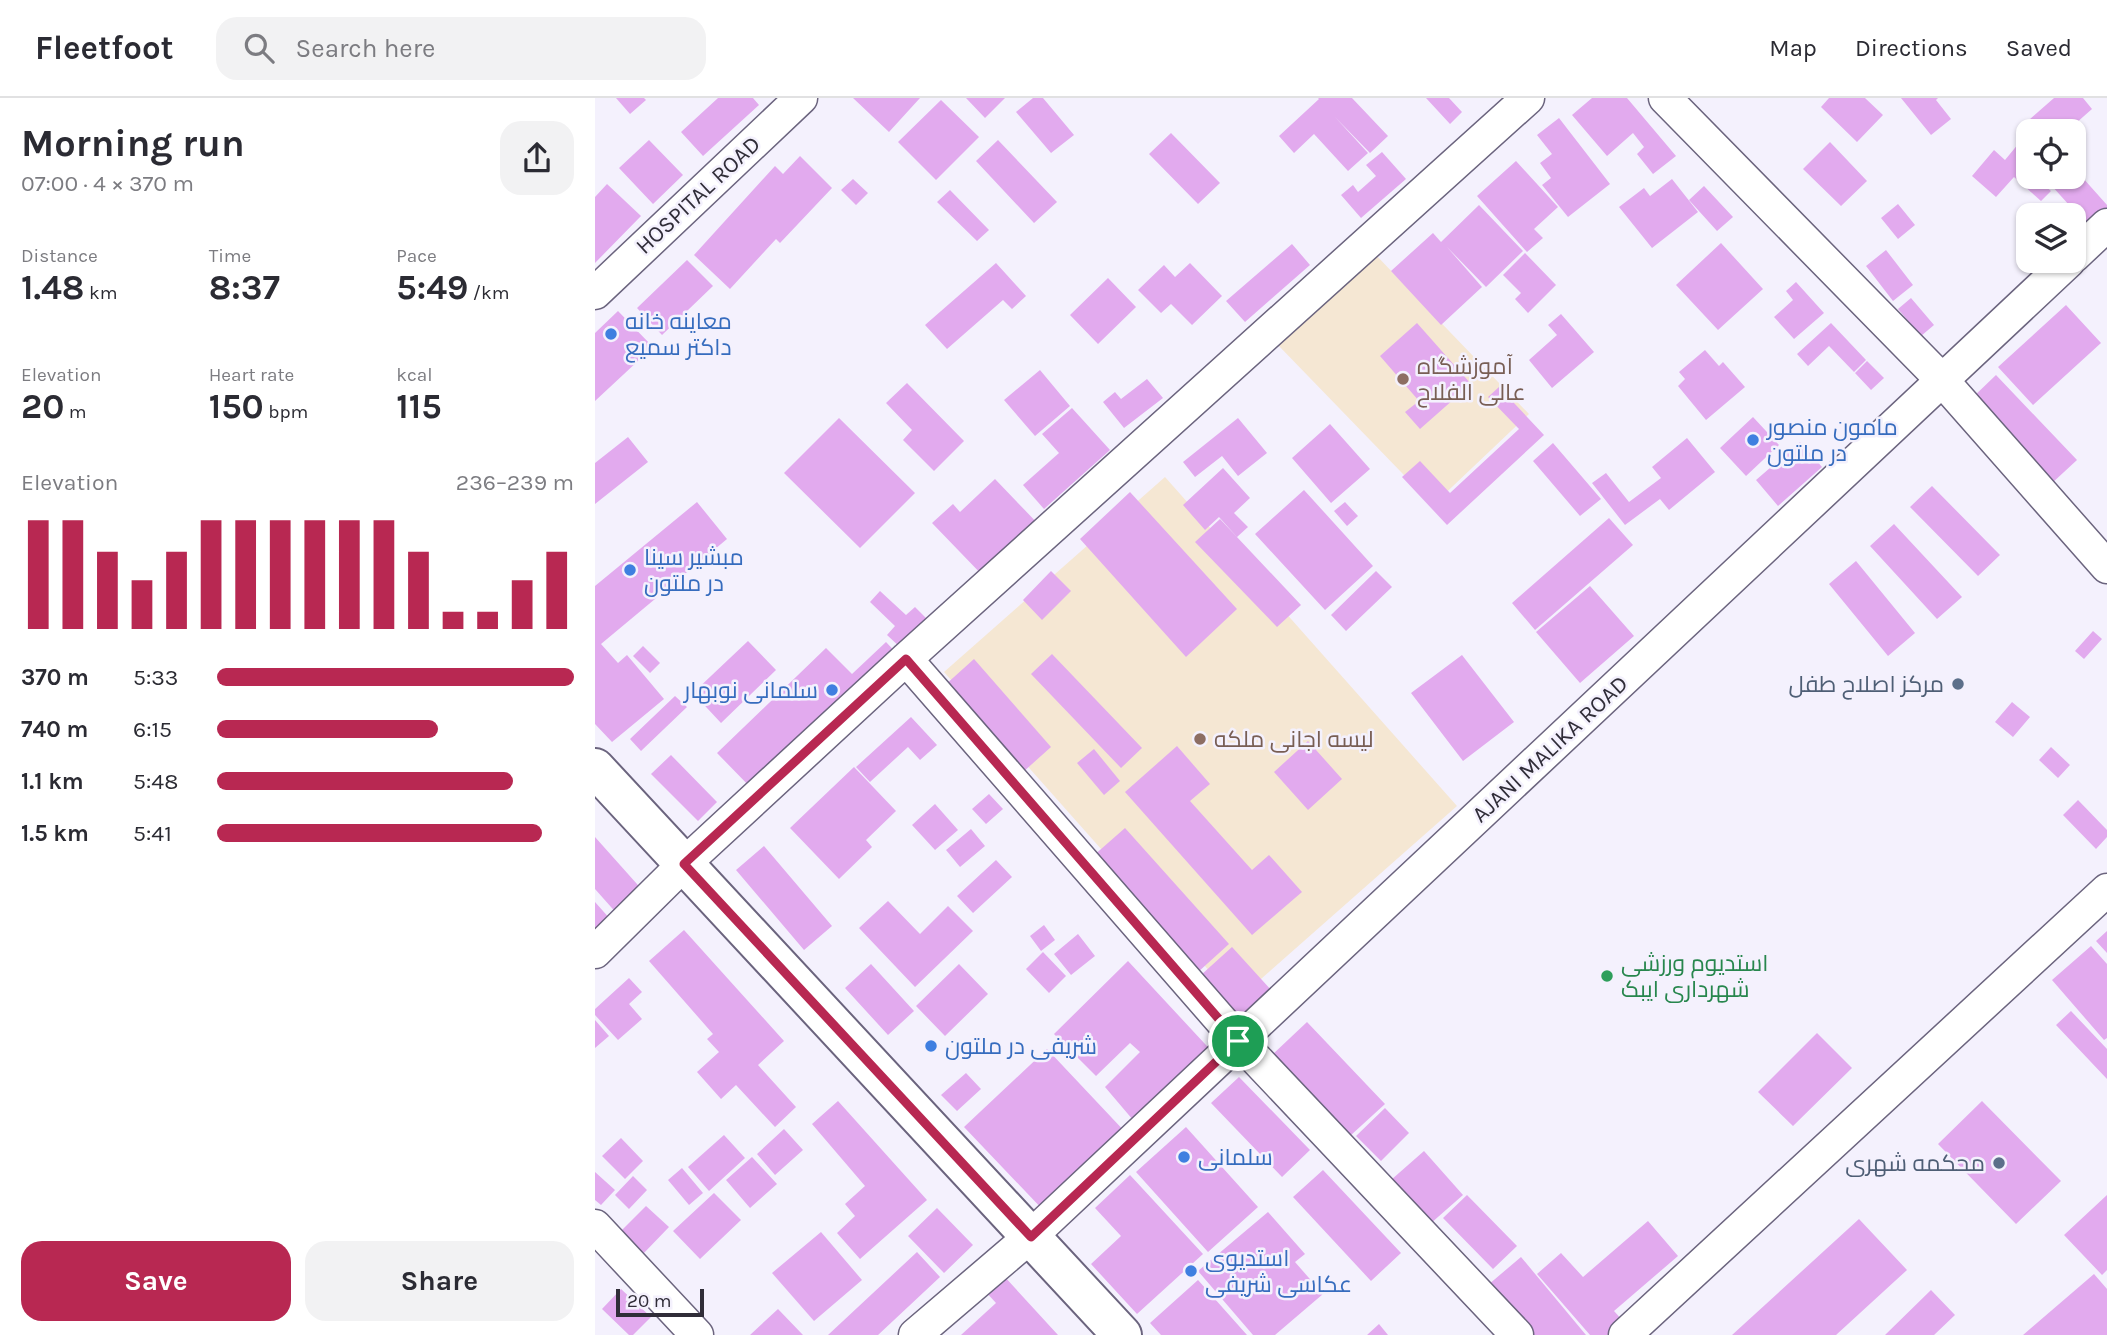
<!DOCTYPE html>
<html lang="en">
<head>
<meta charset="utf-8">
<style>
  body { margin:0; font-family:Karla,Cairo,sans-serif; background:#f2f2f3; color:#2b2b33; height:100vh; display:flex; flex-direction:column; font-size:26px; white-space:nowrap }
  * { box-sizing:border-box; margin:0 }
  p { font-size:23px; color:#7c7c81 }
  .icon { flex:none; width:38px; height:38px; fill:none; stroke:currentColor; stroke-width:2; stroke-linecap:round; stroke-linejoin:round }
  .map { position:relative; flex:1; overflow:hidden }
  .drawer { display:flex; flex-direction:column; background:#fff; width:595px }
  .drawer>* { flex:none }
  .controls { position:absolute; left:1421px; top:21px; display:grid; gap:14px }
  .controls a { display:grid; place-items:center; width:70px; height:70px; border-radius:14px; background:#fff; box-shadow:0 2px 5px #0004; font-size:35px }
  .scale { position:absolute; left:21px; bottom:18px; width:88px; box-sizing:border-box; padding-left:7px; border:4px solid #302d38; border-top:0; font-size:19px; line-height:24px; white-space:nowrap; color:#302d38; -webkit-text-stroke:5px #f4f1fd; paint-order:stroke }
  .pin { position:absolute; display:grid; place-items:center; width:60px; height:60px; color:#fff; margin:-30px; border:4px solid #fff; border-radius:50%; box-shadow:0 2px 7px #0007 }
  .round { display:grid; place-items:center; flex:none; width:74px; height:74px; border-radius:21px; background:#f2f2f3 }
  .overview { display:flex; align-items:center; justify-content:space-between; height:119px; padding:0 21px }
  h1 { font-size:38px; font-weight:700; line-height:52px }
  .stats { display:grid; grid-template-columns:repeat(3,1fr); gap:10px; height:119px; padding:7px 21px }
  .stats div { display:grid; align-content:center }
  .stats b { font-size:35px; font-weight:700 }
  .stats small { font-size:19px; font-weight:400 }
  .stats p { font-size:19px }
  .chart { height:196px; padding:14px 21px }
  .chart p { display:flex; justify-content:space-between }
  .chart svg { width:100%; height:126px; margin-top:7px; stroke:#b82852; stroke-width:6 }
  .primary-button { display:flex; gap:14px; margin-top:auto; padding:14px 21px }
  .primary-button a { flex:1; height:80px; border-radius:21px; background:#b82852; color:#fff; font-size:28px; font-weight:700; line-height:80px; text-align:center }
  .primary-button a+a { background:#f2f2f3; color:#2b2b33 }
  ul { padding:0 21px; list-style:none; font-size:23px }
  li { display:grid; grid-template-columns:112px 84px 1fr; align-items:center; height:52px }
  li i { height:18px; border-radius:9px; background:#b82852 }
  header { display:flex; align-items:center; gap:42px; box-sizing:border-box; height:98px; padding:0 35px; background:#fff; border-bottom:2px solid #e1e1e2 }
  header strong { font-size:33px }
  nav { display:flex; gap:38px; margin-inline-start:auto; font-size:24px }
  .search { width:490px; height:63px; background:#f2f2f3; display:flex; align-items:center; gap:18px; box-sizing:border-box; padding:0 24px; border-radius:21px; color:#7c7c81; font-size:26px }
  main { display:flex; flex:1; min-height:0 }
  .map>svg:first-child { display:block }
  .education { fill:#f5e7d3 }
  .building { fill:#e2aaee }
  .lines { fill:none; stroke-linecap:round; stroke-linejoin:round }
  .minor-casing { stroke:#6b647e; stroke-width:35 }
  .major-casing { stroke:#6b647e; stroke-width:42 }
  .minor { stroke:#fff; stroke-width:32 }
  .major { stroke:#fff; stroke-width:38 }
  .route-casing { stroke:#fff; stroke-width:14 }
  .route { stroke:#b82852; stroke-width:9 }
  .shop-dot { fill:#3f7fe0; stroke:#f4f1fd; stroke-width:2.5 }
  .education-dot { fill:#8d6e63; stroke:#f4f1fd; stroke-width:2.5 }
  .service-dot { fill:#5c6f8a; stroke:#f4f1fd; stroke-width:2.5 }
  .leisure-dot { fill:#2e9e5b; stroke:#f4f1fd; stroke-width:2.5 }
  .labels { text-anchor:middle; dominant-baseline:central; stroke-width:5; stroke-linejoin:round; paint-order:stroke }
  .street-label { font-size:23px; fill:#302d38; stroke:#f4f1fd }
  .shop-label { font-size:23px; fill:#366cbe; stroke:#f4f1fd; text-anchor:start }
  .education-label { font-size:23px; fill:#785e54; stroke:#f4f1fd; text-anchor:start }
  .service-label { font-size:23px; fill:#4e5e75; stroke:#f4f1fd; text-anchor:end }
  .leisure-label { font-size:23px; fill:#27864d; stroke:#f4f1fd; text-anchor:start }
</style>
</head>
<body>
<header>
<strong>Fleetfoot</strong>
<div class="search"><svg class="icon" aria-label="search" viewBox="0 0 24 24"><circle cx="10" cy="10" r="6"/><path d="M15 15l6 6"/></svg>Search here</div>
<nav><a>Map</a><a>Directions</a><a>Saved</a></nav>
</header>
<main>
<section class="drawer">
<div class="overview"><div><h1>Morning run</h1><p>07:00 · 4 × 370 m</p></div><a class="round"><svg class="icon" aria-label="share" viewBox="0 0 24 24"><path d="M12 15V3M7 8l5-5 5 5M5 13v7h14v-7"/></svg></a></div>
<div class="stats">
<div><p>Distance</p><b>1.48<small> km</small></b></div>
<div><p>Time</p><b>8:37</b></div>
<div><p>Pace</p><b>5:49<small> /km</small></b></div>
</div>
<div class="stats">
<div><p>Elevation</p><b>20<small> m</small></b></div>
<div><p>Heart rate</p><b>150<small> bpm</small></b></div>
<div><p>kcal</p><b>115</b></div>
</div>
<div class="chart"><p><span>Elevation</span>236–239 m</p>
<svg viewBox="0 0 160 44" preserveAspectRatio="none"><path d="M5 44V6M15 44V6M25 44V17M35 44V27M45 44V17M55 44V6M65 44V6M75 44V6M85 44V6M95 44V6M105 44V6M115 44V17M125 44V38M135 44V38M145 44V27M155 44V17"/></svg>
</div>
<ul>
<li><b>370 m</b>5:33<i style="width:100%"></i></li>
<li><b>740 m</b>6:15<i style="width:62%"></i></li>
<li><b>1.1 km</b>5:48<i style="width:83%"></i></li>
<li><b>1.5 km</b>5:41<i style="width:91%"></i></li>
</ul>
<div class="primary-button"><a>Save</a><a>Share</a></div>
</section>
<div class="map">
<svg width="1512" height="1237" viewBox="0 0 1512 1237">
  <rect width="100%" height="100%" fill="#f4f1fd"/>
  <!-- education -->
  <path class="education" d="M 778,154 L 934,316 L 838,407 L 682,246 Z
    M 570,379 L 862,708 L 641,903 L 349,574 Z"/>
  <!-- building -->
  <path class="building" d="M 21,0 L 49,0 L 51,2 L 35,16 Z
    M 123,0 L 158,0 L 164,7 L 108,58 L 86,34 Z
    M 258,0 L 325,0 L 294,34 Z
    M 371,0 L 410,0 L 390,20 Z
    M 438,0 L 448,0 L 479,37 L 456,55 L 421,14 Z
    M 723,0 L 757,0 L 793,38 L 775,55 L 740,19 L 773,55 L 753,73 L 719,36 L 699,55 L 684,38 L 724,1 Z
    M 831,0 L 854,0 L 867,14 L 855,26 Z
    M 997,0 L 1032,0 L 1081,58 L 1058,76 L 1042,56 L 1049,49 L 1038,35 L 1012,58 L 977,17 Z
    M 1234,0 L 1270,0 L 1288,17 L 1262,44 L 1226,9 Z
    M 1306,0 L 1343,0 L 1341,2 L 1356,21 L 1336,37 Z
    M 1459,0 L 1488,0 L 1497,11 L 1472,33 L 1433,33 L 1433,37 L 1426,29 Z
    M 346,2 L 384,39 L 341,82 L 303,44 Z
    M 964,20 L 1015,86 L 973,119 L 947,87 L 956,80 L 945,65 L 957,56 L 942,37 Z
    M 576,35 L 625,85 L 603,106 L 554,56 Z
    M 54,42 L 88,77 L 58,106 L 24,70 Z
    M 403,42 L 462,104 L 439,125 L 381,63 Z
    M 1235,44 L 1272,83 L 1246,108 L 1208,71 Z
    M 1424,45 L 1433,53 L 1431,71 L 1433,79 L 1440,79 L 1456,93 L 1446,103 L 1419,79 L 1401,99 L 1377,78 L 1399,52 L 1410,62 Z
    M 787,54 L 811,81 L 766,120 L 746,97 L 758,87 L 763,94 L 781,78 L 771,67 Z
    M 205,58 L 237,90 L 185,145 L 181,141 L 135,191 L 99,157 L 180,68 L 188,76 Z
    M 921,63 L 963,109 L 939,131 L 948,140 L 932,154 L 882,98 Z
    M 1479,70 L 1512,107 L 1512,110 L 1493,128 L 1456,87 L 1466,79 L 1479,79 Z
    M 258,81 L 273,95 L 261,107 L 246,92 Z
    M 1077,81 L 1103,114 L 1057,150 L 1024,109 L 1049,90 L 1055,98 Z
    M 12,86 L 46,118 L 0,165 L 0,99 Z
    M 1109,88 L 1138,119 L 1122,133 L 1094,102 Z
    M 355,92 L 394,132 L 382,143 L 342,104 Z
    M 1303,106 L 1320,127 L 1303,141 L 1286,120 Z
    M 884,107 L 928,153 L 891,189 L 852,149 L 887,189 L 846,227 L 796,173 L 838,135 L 846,144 Z
    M 1126,145 L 1168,191 L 1123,232 L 1081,187 Z
    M 697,146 L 715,167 L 650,224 L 631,203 Z
    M 1291,152 L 1318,187 L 1298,203 L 1271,168 Z
    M 930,155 L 961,187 L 933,215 L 920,201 L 926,195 L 908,177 Z
    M 92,162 L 118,188 L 67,237 L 42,210 Z
    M 401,165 L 431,198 L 417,211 L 408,202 L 352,251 L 330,227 Z
    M 595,165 L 627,198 L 597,227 L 576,206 L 566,215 L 543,192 L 569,167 L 580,179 Z
    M 513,180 L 541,209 L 503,246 L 475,217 Z
    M 1201,184 L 1229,215 L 1199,241 L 1179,219 L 1198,202 L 1191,193 Z
    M 1316,200 L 1339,227 L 1326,238 L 1303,211 Z
    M 1471,207 L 1506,245 L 1438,307 L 1403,269 Z
    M 23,213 L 58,249 L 0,303 L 0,235 Z
    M 966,216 L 999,254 L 957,290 L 934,262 L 962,237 L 953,227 Z
    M 822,225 L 876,286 L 825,331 L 810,314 L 824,303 L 785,258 Z
    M 1236,225 L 1271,262 L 1259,274 L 1234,248 L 1213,268 L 1202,256 Z
    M 1110,252 L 1124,268 L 1128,264 L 1150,289 L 1111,322 L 1083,288 L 1090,281 L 1084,274 Z
    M 1272,263 L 1289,280 L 1276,292 L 1260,275 Z
    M 445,272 L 475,308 L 440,338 L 409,302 Z
    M 1401,277 L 1482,362 L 1456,386 L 1376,301 Z
    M 552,281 L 568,300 L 529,330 L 508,304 L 520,294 L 526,301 Z
    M 312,285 L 369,343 L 339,373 L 308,342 L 317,332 L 291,305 Z
    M 904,289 L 949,337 L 852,427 L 807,379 L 825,363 L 855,395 L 924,331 L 893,299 Z
    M 477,310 L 515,352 L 449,411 L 428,387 L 464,355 L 447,336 Z
    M 1158,319 L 1184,347 L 1151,378 L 1125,350 Z
    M 244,320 L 320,395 L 265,450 L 189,375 Z
    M 643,320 L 672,355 L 643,378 L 627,358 L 600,379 L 588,364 Z
    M 735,326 L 775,371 L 736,405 L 697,360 Z
    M 33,339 L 53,364 L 0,406 L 0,365 Z
    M 1092,340 L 1120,374 L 1074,412 L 1065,401 L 1030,427 L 997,385 L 1011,375 L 1034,404 L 1066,380 L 1057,369 Z
    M 1205,344 L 1227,369 L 1183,408 L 1161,382 Z
    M 958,345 L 1006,401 L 985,418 L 938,363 Z
    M 628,370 L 655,400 L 639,415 L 653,429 L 642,439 L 624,419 L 610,432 L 588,407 Z
    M 400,381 L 447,430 L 392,482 L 337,425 L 358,406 L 365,414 Z
    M 1337,388 L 1405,457 L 1383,478 L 1315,409 Z
    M 709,392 L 778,468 L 730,512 L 660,436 Z
    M 535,394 L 642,511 L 591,559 L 485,441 Z
    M 102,404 L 132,441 L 6,546 L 23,565 L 32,557 L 69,601 L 17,644 L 0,626 L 0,488 Z
    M 750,404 L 763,418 L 752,428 L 739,413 Z
    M 1014,420 L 1038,447 L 940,532 L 917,505 Z
    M 625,421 L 706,507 L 682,529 L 600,444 Z
    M 1299,426 L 1367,499 L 1342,521 L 1275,448 Z
    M 1261,463 L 1320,535 L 1293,558 L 1234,486 Z
    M 456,473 L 476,493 L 447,522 L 428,502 Z
    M 781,473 L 797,489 L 751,533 L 736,517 Z
    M 995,488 L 1039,538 L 985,585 L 941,534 Z
    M 285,493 L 311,517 L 320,509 L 334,523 L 307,551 L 292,537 L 300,528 L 275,504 Z
    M 1498,533 L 1507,541 L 1489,561 L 1480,553 Z
    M 153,543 L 181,572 L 126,625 L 98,595 Z
    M 291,544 L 308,562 L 159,693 L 122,655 L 231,550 L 257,576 Z
    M 48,548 L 65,565 L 55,575 L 38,558 Z
    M 457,556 L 547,650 L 526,670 L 436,576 Z
    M 867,557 L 919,624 L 868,663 L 816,595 Z
    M 379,561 L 456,649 L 427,675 L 349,588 Z
    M 80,598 L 92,609 L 46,653 L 35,641 Z
    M 1417,604 L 1435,619 L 1418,639 L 1400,624 Z
    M 316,619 L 342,647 L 325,662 L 313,649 L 275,684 L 261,669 Z
    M 713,643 L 747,681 L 713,712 L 679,674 Z
    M 582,648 L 615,686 L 595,703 L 657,772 L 674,757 L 707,794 L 657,837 L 530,694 Z
    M 1456,649 L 1475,667 L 1463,680 L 1444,662 Z
    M 499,651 L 525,683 L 509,697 L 482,665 Z
    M 76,657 L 122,704 L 103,723 L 56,676 Z
    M 259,669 L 301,713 L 271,742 L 277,749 L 244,781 L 195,730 Z
    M 394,696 L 408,711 L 391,726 L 377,711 Z
    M 1483,702 L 1512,732 L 1512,739 L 1501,751 L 1468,717 Z
    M 340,706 L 363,732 L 340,752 L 317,727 Z
    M 530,730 L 634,846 L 602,875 L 497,759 Z
    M 376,731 L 390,748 L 365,769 L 351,752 Z
    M 0,739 L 50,795 L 24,818 L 0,791 Z
    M 169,748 L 237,828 L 209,852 L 141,772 Z
    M 401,762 L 417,779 L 378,815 L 362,798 Z
    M 293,803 L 325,836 L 353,808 L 378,833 L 320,889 L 264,830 Z
    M 0,804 L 16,822 L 0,836 Z
    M 449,827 L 460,842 L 446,853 L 435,838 Z
    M 89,832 L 189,943 L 163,967 L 201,1009 L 180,1029 L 141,987 L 126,1001 L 102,974 L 124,954 L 112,941 L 118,936 L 54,863 Z
    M 1512,833 L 1512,855 L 1501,843 Z
    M 483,836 L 500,858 L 476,877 L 459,856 Z
    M 1496,848 L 1512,866 L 1512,940 L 1509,942 L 1457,882 Z
    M 637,849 L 677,893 L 646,921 L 606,877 Z
    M 448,854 L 471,878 L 454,895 L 431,871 Z
    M 533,863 L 623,960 L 544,1029 L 510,989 L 545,954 L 535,945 L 501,978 L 459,936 Z
    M 276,866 L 319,913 L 293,937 L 250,890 Z
    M 364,866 L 393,896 L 350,938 L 321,908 Z
    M 34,880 L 47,894 L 34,906 L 47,921 L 23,942 L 0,917 L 0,911 Z
    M 1476,913 L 1512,951 L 1512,981 L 1461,927 Z
    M 0,922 L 14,938 L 0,950 Z
    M 712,924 L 790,1006 L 755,1038 L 677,957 Z
    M 1222,935 L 1257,970 L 1198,1028 L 1163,994 Z
    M 452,951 L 533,1037 L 450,1114 L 369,1029 Z
    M 371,975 L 386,991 L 362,1013 L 346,997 Z
    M 644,979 L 715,1052 L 687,1079 L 616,1005 Z
    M 243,1003 L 332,1102 L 265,1161 L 242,1135 L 260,1118 L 250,1106 L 270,1088 L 217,1026 Z
    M 1387,1003 L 1466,1083 L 1421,1126 L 1343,1046 Z
    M 790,1010 L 814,1035 L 786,1063 L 761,1038 Z
    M 591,1029 L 663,1109 L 613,1154 L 541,1074 Z
    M 189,1031 L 208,1052 L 180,1077 L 162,1056 Z
    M 129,1037 L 150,1060 L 114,1093 L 93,1069 Z
    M 26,1040 L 48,1063 L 30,1081 L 7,1058 Z
    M 829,1053 L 868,1097 L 835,1126 L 796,1082 Z
    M 157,1059 L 182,1086 L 155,1110 L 131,1082 Z
    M 87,1070 L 108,1095 L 94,1107 L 73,1082 Z
    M 728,1072 L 806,1155 L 776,1183 L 698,1099 Z
    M 0,1074 L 20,1092 L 6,1107 L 0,1102 Z
    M 535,1077 L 608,1156 L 542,1216 L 496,1166 L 526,1138 L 500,1110 Z
    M 38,1078 L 52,1092 L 34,1111 L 20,1097 Z
    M 119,1095 L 146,1122 L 105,1161 L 78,1133 Z
    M 872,1097 L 922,1148 L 898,1171 L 848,1120 Z
    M 1512,1097 L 1512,1172 L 1507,1177 L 1469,1137 Z
    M 51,1108 L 74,1129 L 48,1156 L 25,1134 Z
    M 342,1110 L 378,1147 L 349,1175 L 313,1138 Z
    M 673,1114 L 710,1156 L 700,1164 L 728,1196 L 680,1237 L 658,1237 L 603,1173 Z
    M 1264,1121 L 1312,1172 L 1241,1237 L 1137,1237 Z
    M 1053,1123 L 1083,1158 L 1019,1213 L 1028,1223 L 1012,1237 L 995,1237 L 942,1176 L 966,1155 L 988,1179 Z
    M 226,1134 L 267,1182 L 219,1223 L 177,1175 Z
    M 322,1154 L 345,1179 L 283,1237 L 233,1237 Z
    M 926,1159 L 991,1237 L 936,1237 L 893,1187 Z
    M 1499,1176 L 1512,1191 L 1512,1237 L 1428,1237 Z
    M 408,1177 L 463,1237 L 366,1237 L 401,1205 L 390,1193 Z
    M 603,1182 L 652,1237 L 566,1237 L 555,1225 Z
    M 26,1191 L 56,1219 L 38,1237 L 34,1237 L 7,1211 Z
    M 1336,1192 L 1360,1217 L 1339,1237 L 1290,1237 Z
    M 183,1211 L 208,1237 L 155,1237 Z
    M 784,1226 L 793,1237 L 772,1237 Z"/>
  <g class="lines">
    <defs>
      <path id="minor" d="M 1070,0 L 1347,282 L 1512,469
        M 1479,158 L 1512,127
        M 0,195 L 206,0
        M 311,561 L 644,943 L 922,1237
        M 0,854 L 89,766 L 311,561 L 933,0
        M 0,1128 L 102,1237
        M 320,1237 L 436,1138 L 1474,163
        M 1030,1237 L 1512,792"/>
      <path id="major" d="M 0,670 L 527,1237"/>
    </defs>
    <!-- minor casing -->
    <use href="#minor" class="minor-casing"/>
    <!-- major casing -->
    <use href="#major" class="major-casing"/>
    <!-- minor -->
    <use href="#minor" class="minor"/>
    <!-- major -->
    <use href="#major" class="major"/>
  </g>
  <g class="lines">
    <defs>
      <path id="route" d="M 311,561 L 643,943 L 436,1139 L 89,766 Z"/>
    </defs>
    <!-- route casing -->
    <use href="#route" class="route-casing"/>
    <!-- route -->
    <use href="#route" class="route"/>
  </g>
  <!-- markers -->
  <g class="shop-dot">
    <circle cx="16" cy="236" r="7"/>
    <circle cx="1158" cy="342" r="7"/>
    <circle cx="35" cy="472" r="7"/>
    <circle cx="237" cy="592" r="7"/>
    <circle cx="336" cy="948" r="7"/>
    <circle cx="589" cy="1059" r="7"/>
    <circle cx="596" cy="1173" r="7"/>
  </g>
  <g class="education-dot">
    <circle cx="808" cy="281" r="7"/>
    <circle cx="605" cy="641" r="7"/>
  </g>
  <g class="service-dot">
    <circle cx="1363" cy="586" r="7"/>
    <circle cx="1404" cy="1065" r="7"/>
  </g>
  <circle class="leisure-dot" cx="1012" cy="878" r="7"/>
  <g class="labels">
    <!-- street labels -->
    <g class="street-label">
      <text transform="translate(103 97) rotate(-43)">HOSPITAL ROAD</text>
      <text transform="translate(955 651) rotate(-43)">AJANI MALIKA ROAD</text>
    </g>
    <!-- shop labels -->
    <g class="shop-label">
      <text x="30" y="223">معاینه خانه<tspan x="30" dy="26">داکتر سمیع</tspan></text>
      <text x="1172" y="329">مامون منصور<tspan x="1172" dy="26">در ملتون</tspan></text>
      <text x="49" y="459">مبشیر سینا<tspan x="49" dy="26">در ملتون</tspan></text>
      <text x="223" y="592" text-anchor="end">سلمانی نوبهار</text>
      <text x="350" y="948">شریفی در ملتون</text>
      <text x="603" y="1059">سلمانی</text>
      <text x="610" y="1160">استدیوی<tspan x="610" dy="26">عکاسی شریفی</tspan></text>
    </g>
    <!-- education labels -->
    <g class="education-label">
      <text x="822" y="268">آموزشگاه<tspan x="822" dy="26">عالی الفلاح</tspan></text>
      <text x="619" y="641">لیسه اجانی ملکه</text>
    </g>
    <!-- service labels -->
    <g class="service-label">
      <text x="1349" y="586">مرکز اصلاح طفل</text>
      <text x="1390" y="1065">محکمه شهری</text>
    </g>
    <!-- leisure labels -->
    <g class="leisure-label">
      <text x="1026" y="865">استدیوم ورزشی<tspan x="1026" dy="26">شهرداری ایبک</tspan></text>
    </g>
  </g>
</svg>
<div class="controls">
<a><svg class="icon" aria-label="locate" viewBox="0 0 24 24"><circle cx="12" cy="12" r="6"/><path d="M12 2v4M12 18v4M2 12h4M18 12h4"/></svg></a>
<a><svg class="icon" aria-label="layers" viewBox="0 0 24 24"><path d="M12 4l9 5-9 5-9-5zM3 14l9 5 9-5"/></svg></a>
</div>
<div class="scale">20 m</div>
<div class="pin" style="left:643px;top:943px;background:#1e9e55"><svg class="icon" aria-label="arrive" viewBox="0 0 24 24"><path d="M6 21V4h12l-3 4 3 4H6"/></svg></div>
</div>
</main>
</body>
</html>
